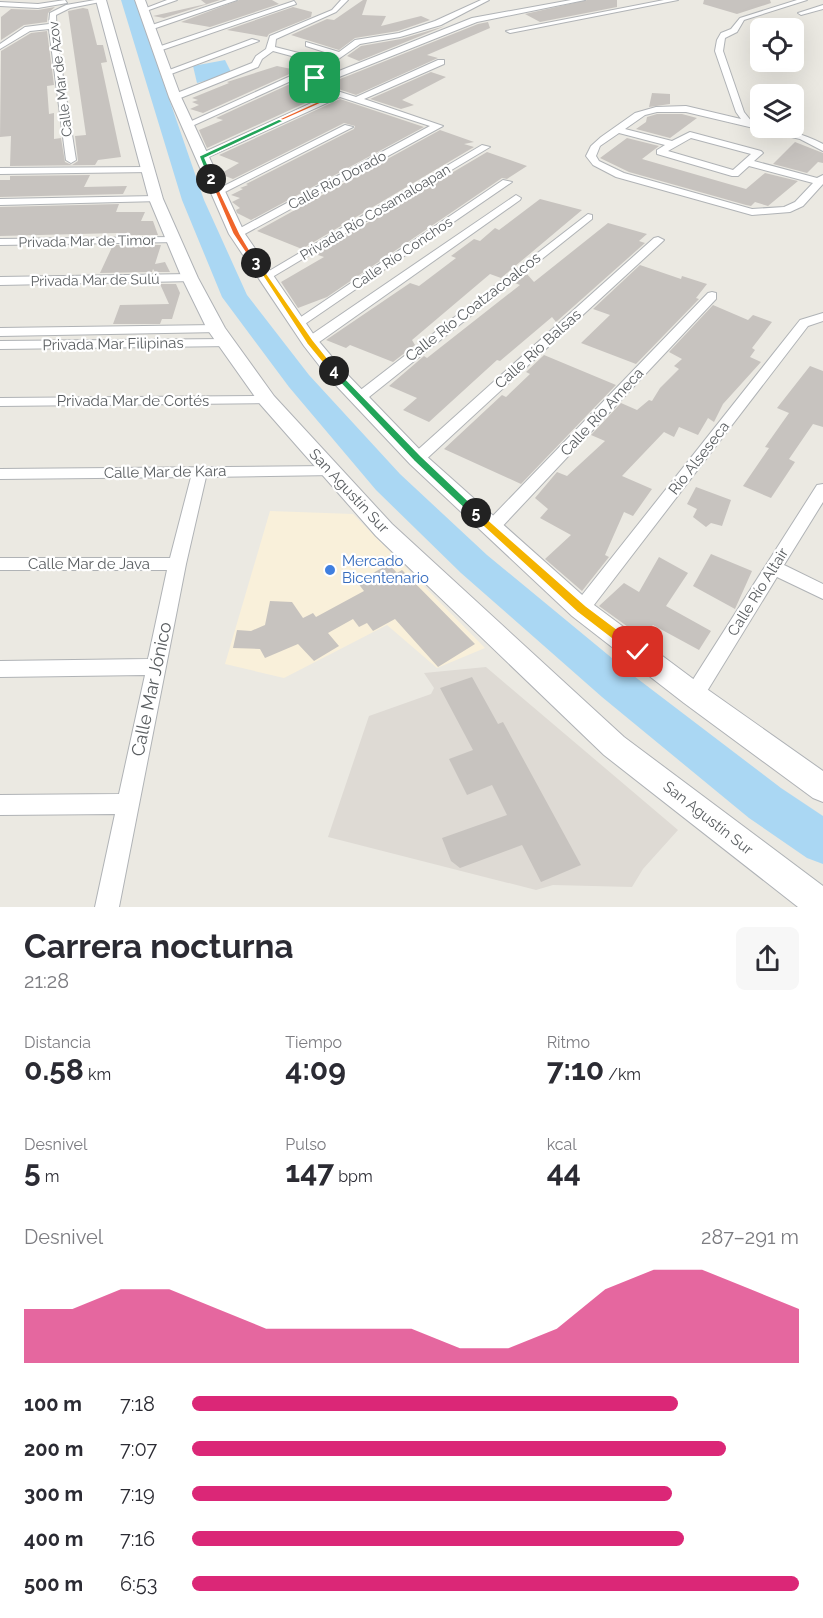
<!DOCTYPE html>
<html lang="es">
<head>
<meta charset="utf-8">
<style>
  body { margin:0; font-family:Raleway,sans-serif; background:#f7f7f7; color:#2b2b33; height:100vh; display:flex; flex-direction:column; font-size:22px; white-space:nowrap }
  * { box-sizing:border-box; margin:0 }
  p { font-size:20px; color:#7c7c81 }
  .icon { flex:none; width:33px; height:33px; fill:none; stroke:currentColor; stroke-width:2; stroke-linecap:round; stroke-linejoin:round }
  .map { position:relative; height:907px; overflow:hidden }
  .drawer { display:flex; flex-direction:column; background:#fff; flex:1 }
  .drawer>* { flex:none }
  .fabs { position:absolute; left:750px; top:18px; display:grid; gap:12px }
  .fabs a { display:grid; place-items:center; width:54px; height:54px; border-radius:9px; background:#fff; box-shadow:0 6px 24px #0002; font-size:30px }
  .pin { position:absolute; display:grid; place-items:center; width:51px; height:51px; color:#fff; margin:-26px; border-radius:12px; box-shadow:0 3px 9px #0006 }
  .km { position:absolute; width:30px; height:30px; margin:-15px; border-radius:50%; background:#222; color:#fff; font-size:16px; line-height:30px; text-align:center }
  .round { display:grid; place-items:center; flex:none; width:63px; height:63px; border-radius:9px; background:#f7f7f7 }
  .summary { display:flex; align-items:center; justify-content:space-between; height:102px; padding:0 24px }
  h1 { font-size:33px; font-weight:700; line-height:45px }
  .metrics { display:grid; grid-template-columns:repeat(3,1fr); gap:9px; height:102px; padding:6px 24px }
  .metrics div { display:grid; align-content:center }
  .metrics b { font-size:30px; font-weight:700 }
  .metrics small { font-size:16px; font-weight:400 }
  .metrics p { font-size:16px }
  .chart { height:168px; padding:12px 24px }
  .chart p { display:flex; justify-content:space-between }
  .chart svg { width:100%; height:108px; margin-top:6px; fill:#db2777; opacity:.7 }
  ul { padding:0 24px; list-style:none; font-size:20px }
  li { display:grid; grid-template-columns:96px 72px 1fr; align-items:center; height:45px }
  li i { height:15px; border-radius:8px; background:#db2777 }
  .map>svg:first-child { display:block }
  .commercial { fill:#f9f0da }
  .education { fill:#dedad4 }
  .water { fill:#aad7f3 }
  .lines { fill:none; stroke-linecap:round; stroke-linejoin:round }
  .river { fill:#aad7f3; fill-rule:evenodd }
  .building { fill:#c7c3bf }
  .street-casing { stroke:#b0b3b6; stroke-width:2 }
  .secondary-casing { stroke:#afb2b6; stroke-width:2 }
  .street { fill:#fff; fill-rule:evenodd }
  .secondary { fill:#fff; fill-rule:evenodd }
  .split-1 { fill:#f0652b; stroke:#fff; stroke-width:1.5 }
  .split-2 { fill:#22a559; stroke:#fff; stroke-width:1.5 }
  .split-3 { fill:#f0652b; stroke:#fff; stroke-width:1.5 }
  .split-4 { fill:#f5b400; stroke:#fff; stroke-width:1.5 }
  .split-5 { fill:#22a559; stroke:#fff; stroke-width:1.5 }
  .split-6 { fill:#f5b400; stroke:#fff; stroke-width:1.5 }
  .shop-dot { fill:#3f7fe0; stroke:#fff; stroke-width:2 }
  .labels { text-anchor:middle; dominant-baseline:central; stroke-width:4.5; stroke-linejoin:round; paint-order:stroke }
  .far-street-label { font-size:14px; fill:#5a5e61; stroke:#fff }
  .street-label { font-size:15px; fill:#5a5e61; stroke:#fff }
  .shop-label { font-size:15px; fill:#366cbe; stroke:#fff; text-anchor:start }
  .near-street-label { font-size:18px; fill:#5a5e61; stroke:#fff }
</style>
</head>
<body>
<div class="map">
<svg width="823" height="907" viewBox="0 0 823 907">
  <rect width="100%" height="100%" fill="#ebe9e2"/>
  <!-- commercial -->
  <path class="commercial" d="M 270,511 L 353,514 L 485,648 L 437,668 L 387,625 L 284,678 L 225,664 Z"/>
  <!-- education -->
  <path class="education" d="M 486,667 L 678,830 L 643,869 L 632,887 L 553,885 L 536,890 L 328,837 L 369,716 L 431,694 L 434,688 L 424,673 Z"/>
  <!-- water -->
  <path class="water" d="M 225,60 L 232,74 L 197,83 L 193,66 Z"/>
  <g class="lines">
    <!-- river -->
    <path class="river" d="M 121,0 L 135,0 L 204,200 L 247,295 L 309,375 L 400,474 L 487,555 L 630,673 L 781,788 L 823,816 L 823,864 L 807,858 L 749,818 L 602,697 L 461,573 L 376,490 L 289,387 L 222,297 L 182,200 Z"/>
  </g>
  <!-- building -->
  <path class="building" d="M 201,0 L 220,0 L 164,18 L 153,16 L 206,4 Z
    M 239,0 L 272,0 L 279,4 L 210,27 L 181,22 Z
    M 363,0 L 367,0 L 362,15 L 386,16 L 381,26 L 421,16 L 430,20 L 398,31 L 355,38 L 339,50 L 291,35 L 327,19 L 334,20 Z
    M 587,0 L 617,0 L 617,7 L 540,22 L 525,14 Z
    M 704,0 L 770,0 L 771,3 L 737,14 L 703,4 Z
    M 55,7 L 48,13 L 47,22 L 24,25 L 1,40 L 1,17 L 11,9 L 38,10 Z
    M 293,7 L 312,12 L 311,17 L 269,34 L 267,37 L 227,30 Z
    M 83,8 L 88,9 L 97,45 L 103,45 L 107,62 L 101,63 L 121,157 L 98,160 L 95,165 L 10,166 L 11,136 L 0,137 L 1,51 L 31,33 L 47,31 L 54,85 L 47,86 L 49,114 L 54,113 L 54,139 L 61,138 L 65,162 L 72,165 L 78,161 L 75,136 L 86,135 L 68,11 Z
    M 488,22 L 490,28 L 427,55 L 438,58 L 356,95 L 321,83 L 340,79 L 478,24 Z
    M 445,26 L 359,61 L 347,56 L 361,46 L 401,39 Z
    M 277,66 L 311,73 L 299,84 L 325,94 L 207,148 L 199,130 L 223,120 L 216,118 L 303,78 L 304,75 L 294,72 L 203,113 L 190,109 L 199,105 L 192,102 L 198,100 L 192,98 L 229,83 L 227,82 Z
    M 431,72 L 446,77 L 402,100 L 414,105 L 401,109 L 370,99 Z
    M 652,93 L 670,94 L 670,104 L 649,107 Z
    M 340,99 L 424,127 L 251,220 L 237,213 L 236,210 L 240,208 L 232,202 L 240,198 L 231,195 L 243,189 L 240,188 L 248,185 L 246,184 L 354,129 L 355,126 L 344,123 L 233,179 L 220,174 L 239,163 L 219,155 Z
    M 657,114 L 682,114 L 697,118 L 670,138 L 636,129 L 646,122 L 647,117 Z
    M 440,130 L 474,142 L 464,144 L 474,147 L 302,249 L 257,231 Z
    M 627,138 L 659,146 L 642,159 L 746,189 L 765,173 L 798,181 L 768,206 L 755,202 L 751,206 L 746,205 L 629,172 L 600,158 Z
    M 795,142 L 823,153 L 823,163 L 818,162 L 807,173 L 773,164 Z
    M 487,152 L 527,166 L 507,179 L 502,178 L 327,297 L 298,308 L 281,282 L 324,257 L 315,254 Z
    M 90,175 L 84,187 L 127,186 L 123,194 L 0,197 L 0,180 L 10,180 L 10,176 Z
    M 540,199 L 582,210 L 501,278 L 490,274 L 412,340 L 415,345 L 393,362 L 350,345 L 346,348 L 326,340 L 410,283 L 419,286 L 456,258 L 451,256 L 474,239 L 480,241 L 495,228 L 499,230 Z
    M 119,204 L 116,212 L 145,212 L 141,221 L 153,221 L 158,235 L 117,235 L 118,233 L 0,236 L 0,207 Z
    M 608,223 L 647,234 L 639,241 L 645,243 L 556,322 L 552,317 L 500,361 L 497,360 L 429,422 L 403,410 L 417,398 L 389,386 L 424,356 L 427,358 L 520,285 L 515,283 L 527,274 L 534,282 Z
    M 113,245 L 161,245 L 155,264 L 165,262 L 170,272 L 155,272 L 153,269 L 152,272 L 100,273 Z
    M 640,265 L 681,279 L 682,276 L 707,284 L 696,298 L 699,299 L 636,364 L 581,343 L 610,315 L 593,309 Z
    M 160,284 L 176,284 L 180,293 L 172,319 L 162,319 L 160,324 L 113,324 L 120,305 L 169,304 Z
    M 713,305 L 748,320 L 753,315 L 772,322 L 752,348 L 755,350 L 750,357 L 761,362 L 723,404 L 714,422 L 708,418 L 698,435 L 679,427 L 674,437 L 664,432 L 622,476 L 652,489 L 633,516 L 624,512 L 605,555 L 609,557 L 582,591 L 545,559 L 571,535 L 540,518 L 548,509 L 535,498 L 557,472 L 567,476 L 605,441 L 591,435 L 621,403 L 637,410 L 649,400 L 652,401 L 660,388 L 679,369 L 674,366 L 682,359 L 669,352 Z
    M 544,355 L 616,385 L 521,484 L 444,449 L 502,395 L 506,397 L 530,374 L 526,372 Z
    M 810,366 L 823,371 L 823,427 L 813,424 L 789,459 L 795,462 L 771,498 L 743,486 L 769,448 L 765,447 L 789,413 L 777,408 Z
    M 696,487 L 731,500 L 722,526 L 711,523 L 706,527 L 693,517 L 697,509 L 687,504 Z
    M 711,554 L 752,571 L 735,609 L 693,586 Z
    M 659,557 L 688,573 L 666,606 L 711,631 L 699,650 L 653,625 L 642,637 L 599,606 L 624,583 L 639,592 Z
    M 389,564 L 397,573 L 402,570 L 475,644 L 438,667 L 395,619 L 373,631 L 367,623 L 359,627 L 353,619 L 328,633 L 339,646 L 314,661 L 298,644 L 265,658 L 260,649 L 233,648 L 237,630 L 251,631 L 265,625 L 270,601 L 292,602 L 303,618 L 313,613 L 316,617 L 364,591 L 357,582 Z
    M 472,677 L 498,724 L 503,722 L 581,865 L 541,882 L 522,845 L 460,868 L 451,861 L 442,838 L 507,815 L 492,785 L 467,795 L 449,759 L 473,750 L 440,688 Z"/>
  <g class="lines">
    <defs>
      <path id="street" d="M 65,0 L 67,3 L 38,8 L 0,6 L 0,2 L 38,4 Z
        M 95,0 L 105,1 L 70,8 L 56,15 L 57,39 L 76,160 L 71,163 L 66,160 L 49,29 L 30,31 L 0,49 L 0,44 L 25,27 L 49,24 L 50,13 L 66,5 Z
        M 167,0 L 177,0 L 146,11 L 141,10 Z
        M 227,0 L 237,0 L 153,29 L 146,27 Z
        M 341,0 L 348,0 L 336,12 L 276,39 L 275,47 L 326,60 L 334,55 L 306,46 L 306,42 L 339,52 L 355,40 L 399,33 L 435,21 L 481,0 L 489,0 L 441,25 L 400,37 L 360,44 L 327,67 L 321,75 L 334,73 L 472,18 L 571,0 L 585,0 L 477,22 L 339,77 L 312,83 L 356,97 L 438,60 L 444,60 L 444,64 L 364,99 L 443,126 L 241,236 L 233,236 L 233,232 L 430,126 L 340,97 L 204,159 L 198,159 L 198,155 L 331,94 L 301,83 L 312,76 L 321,64 L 273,51 L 262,59 L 258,67 L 178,99 L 172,99 L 172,95 L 252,63 L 256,56 L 266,49 L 270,36 L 332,10 Z
        M 664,0 L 678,0 L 510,33 L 506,31 Z
        M 797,0 L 807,0 L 744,20 L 737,32 L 725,38 L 723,51 L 744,112 L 752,122 L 760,124 L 760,128 C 783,128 804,134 823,144 L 823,151 L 800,139 L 686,112 L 657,112 L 645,115 L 625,129 L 672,141 L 690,132 L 761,151 L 763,153 L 754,161 L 817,178 L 823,175 L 823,184 L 803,206 L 790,212 L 752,215 L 616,177 L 593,165 L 586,156 L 591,146 L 601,137 L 635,113 L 656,107 L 686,106 L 741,119 L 736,112 L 715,51 L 717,40 L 721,33 L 731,29 L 740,18 ZM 619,133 L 665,145 L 657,150 L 657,154 L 732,176 L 738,176 L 749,166 L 813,183 L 795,202 L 784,207 L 752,209 L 624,173 L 599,161 L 596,156 L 600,146 ZM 691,138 L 751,154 L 733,170 L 668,151 Z
        M 294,1 L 296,4 L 162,50 L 155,48 Z
        M 823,5 L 823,9 L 801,15 L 798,13 Z
        M 252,39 L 259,41 L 171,74 L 164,72 Z
        M 295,74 L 302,76 L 192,126 L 185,124 Z
        M 345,125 L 353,127 L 221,194 L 212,192 Z
        M 482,145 L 490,147 L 269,279 L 261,279 L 259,277 Z
        M 149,167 L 152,168 L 152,172 L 0,174 L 0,168 Z
        M 503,180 L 512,182 L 302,326 L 298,327 L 292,323 Z
        M 516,195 L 521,198 L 520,200 L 315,345 L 305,345 L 304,342 L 305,339 Z
        M 156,196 L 161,199 L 160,201 L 0,205 L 0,199 Z
        M 588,214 L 592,215 L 592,219 L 364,401 L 354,401 L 352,398 L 354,395 Z
        M 173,237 L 179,240 L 177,242 L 0,245 L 0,239 Z
        M 658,237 L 664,240 L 662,242 L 422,463 L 412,463 L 409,459 L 412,455 L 654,238 Z
        M 190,274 L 196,278 L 194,281 L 0,285 L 0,277 Z
        M 712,292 L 716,293 L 716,299 L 497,532 L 485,532 L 483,528 L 485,524 L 708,293 Z
        M 823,313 L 823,321 L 808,326 L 587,614 L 581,616 L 575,614 L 572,609 L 575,604 L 800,320 Z
        M 216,325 L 220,326 L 222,329 L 220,332 L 0,336 L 0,328 Z
        M 226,339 L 231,340 L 232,343 L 231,346 L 0,349 L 0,341 Z
        M 267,396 L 272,397 L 274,400 L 272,403 L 0,406 L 0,398 Z
        M 330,466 L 338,471 L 335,475 L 206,477 L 186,564 L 119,907 L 95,907 L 115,814 L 0,815 L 0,795 L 119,794 L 145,675 L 0,677 L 0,661 L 148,659 L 167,570 L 0,570 L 0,558 L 170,558 L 191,477 L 0,479 L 0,469 Z
        M 823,484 L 823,502 L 784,565 L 823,584 L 823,599 L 777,577 L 701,701 L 694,703 L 687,701 L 684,695 L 687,689 L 817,485 Z"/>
      <path id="secondary" d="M 96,0 L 106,0 L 163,199 L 198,278 L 225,328 L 274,396 L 392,524 L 624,737 L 823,886 L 823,907 L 798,907 L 604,755 L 376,536 L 260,404 L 207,329 L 182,278 L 149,199 Z
        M 135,0 L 145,0 L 181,97 L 245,234 L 316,338 L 343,370 L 424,454 L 590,602 L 704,687 L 823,771 L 823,802 L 813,798 L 684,703 L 572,616 L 410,464 L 329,378 L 304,346 L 229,234 L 169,97 Z"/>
    </defs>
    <!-- street casing -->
    <use href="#street" class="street-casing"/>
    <!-- secondary casing -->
    <use href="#secondary" class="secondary-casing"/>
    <!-- street -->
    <use href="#street" class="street"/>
    <!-- secondary -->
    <use href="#secondary" class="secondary"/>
  </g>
  <!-- split-1 -->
  <path class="split-1" d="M 315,76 L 317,79 L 309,82 L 342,94 L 279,122 L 279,119 L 334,94 L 302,82 Z"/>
  <!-- split-2 -->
  <path class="split-2" d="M 279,119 L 284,121 L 205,158 L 214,179 L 209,181 L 199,156 Z"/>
  <!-- split-3 -->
  <path class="split-3" d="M 209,178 L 214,179 L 240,234 L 258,264 L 253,264 L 233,234 Z"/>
  <!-- split-4 -->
  <path class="split-4" d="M 253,261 L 258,261 L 313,340 L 337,370 L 337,373 L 331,373 L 307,344 Z"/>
  <!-- split-5 -->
  <path class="split-5" d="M 331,370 L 337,370 L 421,456 L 479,511 L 479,516 L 472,516 L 414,461 L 331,373 Z"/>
  <!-- split-6 -->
  <path class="split-6" d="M 476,509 L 586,606 L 642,648 L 642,655 L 633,655 L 577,612 L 472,516 L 472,511 Z"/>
  <!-- markers -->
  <circle class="shop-dot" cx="330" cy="570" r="6"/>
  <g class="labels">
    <!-- far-street labels -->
    <g class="far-street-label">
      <text transform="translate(60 79) rotate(-97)">Calle Mar de Azov</text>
      <text transform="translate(337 180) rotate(-28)">Calle Río Dorado</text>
      <text transform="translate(375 212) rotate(-31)">Privada Río Cosamaloapan</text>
      <text transform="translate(87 241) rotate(-1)">Privada Mar de Timor</text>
      <text transform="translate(402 253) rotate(-34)">Calle Río Conchos</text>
      <text transform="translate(95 280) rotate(-1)">Privada Mar de Sulú</text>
    </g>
    <!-- street labels -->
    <g class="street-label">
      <text transform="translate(473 307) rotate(-38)">Calle Río Coatzacoalcos</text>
      <text transform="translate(113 344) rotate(-1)">Privada Mar Filipinas</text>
      <text transform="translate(538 349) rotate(-42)">Calle Río Balsas</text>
      <text x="133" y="401">Privada Mar de Cortés</text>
      <text transform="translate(602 412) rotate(-47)">Calle Río Ameca</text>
      <text transform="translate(699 458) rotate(-52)">Río Alseseca</text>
      <text transform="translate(165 472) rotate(-1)">Calle Mar de Kara</text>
      <text transform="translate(349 491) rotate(47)">San Agustín Sur</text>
      <text x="89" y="564">Calle Mar de Java</text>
      <text transform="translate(758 592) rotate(-58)">Calle Río Altair</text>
      <text transform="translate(708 818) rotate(38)">San Agustín Sur</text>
    </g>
    <!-- shop labels -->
    <g class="shop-label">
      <text x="342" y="561">Mercado<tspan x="342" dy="17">Bicentenario</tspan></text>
    </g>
    <!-- near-street labels -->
    <g class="near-street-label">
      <text transform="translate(151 689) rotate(-78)">Calle Mar Jónico</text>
    </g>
  </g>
</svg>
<div class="fabs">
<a><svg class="icon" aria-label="locate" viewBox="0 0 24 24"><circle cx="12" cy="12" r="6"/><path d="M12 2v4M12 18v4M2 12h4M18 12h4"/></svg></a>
<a><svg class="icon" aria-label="layers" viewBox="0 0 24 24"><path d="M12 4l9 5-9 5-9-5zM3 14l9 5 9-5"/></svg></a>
</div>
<div class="pin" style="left:315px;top:78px;background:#1e9e55"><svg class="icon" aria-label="arrive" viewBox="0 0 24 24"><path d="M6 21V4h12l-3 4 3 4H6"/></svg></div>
<div class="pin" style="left:638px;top:652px;background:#d93025"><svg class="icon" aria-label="check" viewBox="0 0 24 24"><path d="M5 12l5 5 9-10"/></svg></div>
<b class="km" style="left:211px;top:179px">2</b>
<b class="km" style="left:256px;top:263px">3</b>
<b class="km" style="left:334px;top:371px">4</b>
<b class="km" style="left:476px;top:513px">5</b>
</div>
<section class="drawer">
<div class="summary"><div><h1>Carrera nocturna</h1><p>21:28</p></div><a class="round"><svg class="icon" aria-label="share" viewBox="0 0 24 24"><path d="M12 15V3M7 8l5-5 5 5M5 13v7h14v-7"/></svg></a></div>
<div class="metrics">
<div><p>Distancia</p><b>0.58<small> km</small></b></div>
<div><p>Tiempo</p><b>4:09</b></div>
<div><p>Ritmo</p><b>7:10<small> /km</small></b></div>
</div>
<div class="metrics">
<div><p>Desnivel</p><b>5<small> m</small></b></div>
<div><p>Pulso</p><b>147<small> bpm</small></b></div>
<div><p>kcal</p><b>44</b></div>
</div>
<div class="chart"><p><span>Desnivel</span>287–291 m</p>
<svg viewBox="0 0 160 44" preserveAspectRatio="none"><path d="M0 44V22L10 22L20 14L30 14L40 22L50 30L60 30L70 30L80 30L90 38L100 38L110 30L120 14L130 6L140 6L150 14L160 22V44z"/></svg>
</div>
<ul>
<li><b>100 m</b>7:18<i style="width:80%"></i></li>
<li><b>200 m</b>7:07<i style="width:88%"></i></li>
<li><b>300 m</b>7:19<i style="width:79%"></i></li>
<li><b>400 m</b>7:16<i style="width:81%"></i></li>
<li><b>500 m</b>6:53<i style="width:100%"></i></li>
</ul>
</section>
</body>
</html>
